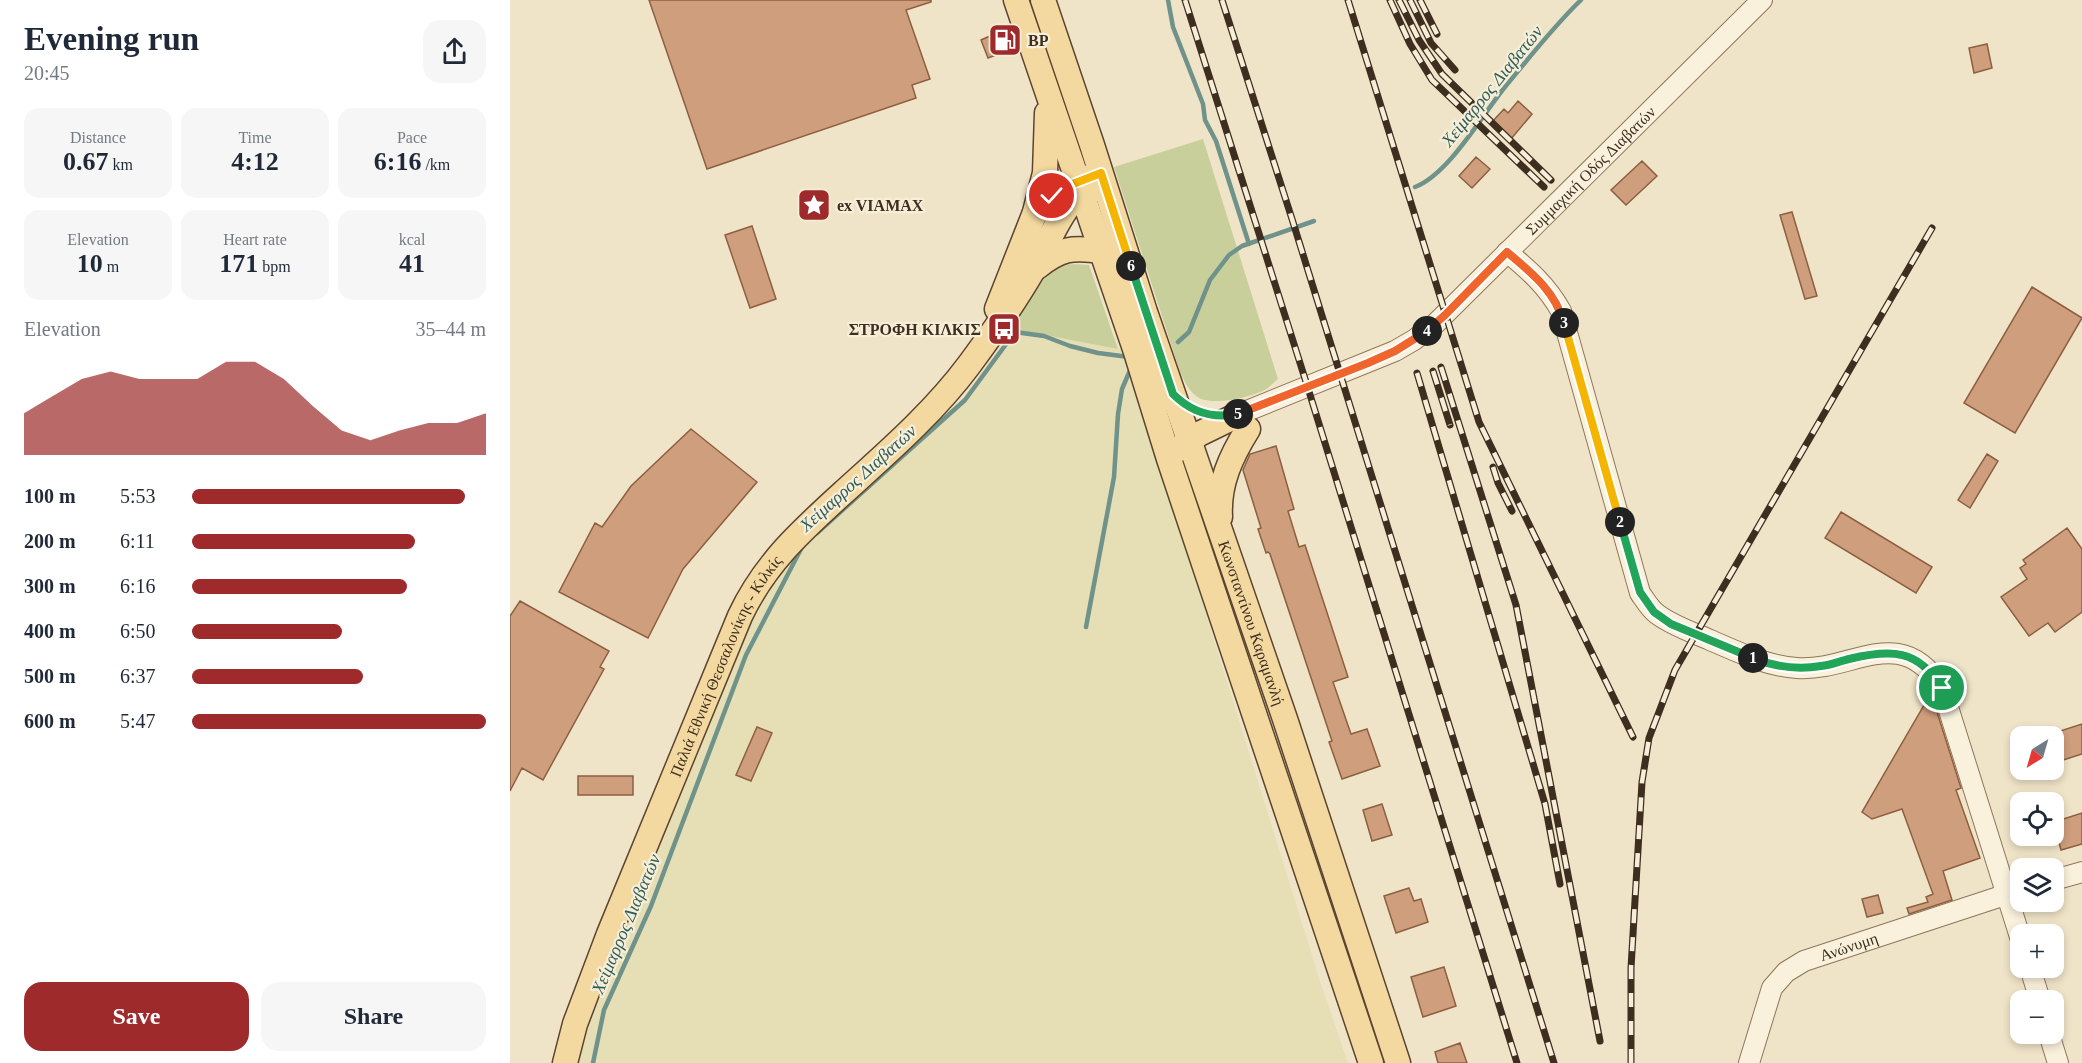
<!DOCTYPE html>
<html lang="en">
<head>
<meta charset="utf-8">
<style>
  body { margin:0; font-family:"Times New Roman",serif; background:#f6f6f7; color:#1f2937; height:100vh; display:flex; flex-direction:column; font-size:22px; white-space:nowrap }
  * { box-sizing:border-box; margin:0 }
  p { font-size:20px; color:#747a83 }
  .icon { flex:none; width:33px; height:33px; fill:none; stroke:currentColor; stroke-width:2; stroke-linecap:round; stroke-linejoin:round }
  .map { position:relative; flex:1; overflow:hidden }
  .drawer { display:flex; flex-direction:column; background:#fff; width:510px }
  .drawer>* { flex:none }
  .needle { width:39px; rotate:217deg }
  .tools { position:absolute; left:1500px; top:726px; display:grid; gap:12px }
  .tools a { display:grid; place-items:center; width:54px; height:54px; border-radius:12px; background:#fff; box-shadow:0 3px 9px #0003; font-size:30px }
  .pin { position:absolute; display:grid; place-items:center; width:51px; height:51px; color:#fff; margin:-26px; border:3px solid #fff; border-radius:50%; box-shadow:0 2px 6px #0007 }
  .km { position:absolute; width:30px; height:30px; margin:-15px; border-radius:50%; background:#222; color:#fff; font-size:16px; line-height:30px; text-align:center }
  .round { display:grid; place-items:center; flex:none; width:63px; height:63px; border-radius:18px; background:#f6f6f7 }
  .headline { display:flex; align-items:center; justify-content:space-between; height:102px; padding:0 24px }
  h1 { font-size:33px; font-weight:800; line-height:45px }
  .figures { display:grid; grid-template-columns:repeat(3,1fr); gap:9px; height:102px; padding:6px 24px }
  .figures div { display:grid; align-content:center; border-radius:15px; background:#f6f6f7; text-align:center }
  .figures b { font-size:26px; font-weight:800 }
  .figures small { font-size:16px; font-weight:400 }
  .figures p { font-size:16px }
  .chart { height:168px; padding:12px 24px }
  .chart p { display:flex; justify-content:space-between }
  .chart svg { width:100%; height:108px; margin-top:6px; fill:#9e2a2b; opacity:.7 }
  .primary-button { display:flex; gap:12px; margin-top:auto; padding:12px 24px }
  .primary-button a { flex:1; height:69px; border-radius:18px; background:#9e2a2b; color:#fff; font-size:24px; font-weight:800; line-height:69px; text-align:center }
  .primary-button a+a { background:#f6f6f7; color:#1f2937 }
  ul { padding:0 24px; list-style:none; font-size:20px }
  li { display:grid; grid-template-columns:96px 72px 1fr; align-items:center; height:45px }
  li i { height:15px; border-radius:8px; background:#9e2a2b }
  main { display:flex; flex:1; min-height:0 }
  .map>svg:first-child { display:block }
  .farmland { fill:#e6deb5 }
  .green { fill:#c9cf9b }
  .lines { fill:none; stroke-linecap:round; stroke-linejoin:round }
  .stream { stroke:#6f938a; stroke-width:4.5 }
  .building { fill:#cf9f7d; stroke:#8d5f41; stroke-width:1.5 }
  .minor-casing { stroke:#8d765c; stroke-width:22 }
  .major-casing { stroke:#5b4430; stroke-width:27 }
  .minor { stroke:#faf1dc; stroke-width:20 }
  .major { stroke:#f3d9a0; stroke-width:24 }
  .rail-casing { stroke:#3d2e20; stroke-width:7 }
  .rail { stroke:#f7eed8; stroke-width:4.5; stroke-dasharray:14; stroke-linecap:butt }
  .split-1-casing { stroke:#fff; stroke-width:12 }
  .split-2-casing { stroke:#fff; stroke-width:12 }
  .split-3-casing { stroke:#fff; stroke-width:12 }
  .split-4-casing { stroke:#fff; stroke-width:12 }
  .split-5-casing { stroke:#fff; stroke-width:12 }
  .split-6-casing { stroke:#fff; stroke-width:12 }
  .split-7-casing { stroke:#fff; stroke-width:12 }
  .split-1 { stroke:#22a559; stroke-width:8 }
  .split-2 { stroke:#22a559; stroke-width:8 }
  .split-3 { stroke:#f5b400; stroke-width:8 }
  .split-4 { stroke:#f0652b; stroke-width:8 }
  .split-5 { stroke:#f0652b; stroke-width:8 }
  .split-6 { stroke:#22a559; stroke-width:8 }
  .split-7 { stroke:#f5b400; stroke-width:8 }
  .labels { text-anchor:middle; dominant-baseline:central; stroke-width:4.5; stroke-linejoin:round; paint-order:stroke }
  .poi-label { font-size:16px; font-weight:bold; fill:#3d2e20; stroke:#f7eed8; text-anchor:start }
  .street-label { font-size:16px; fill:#3d2e20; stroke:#f7eed8 }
  .water-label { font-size:18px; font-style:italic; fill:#2f5d5a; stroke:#f7eed8 }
</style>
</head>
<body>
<main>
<section class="drawer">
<div class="headline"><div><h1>Evening run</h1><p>20:45</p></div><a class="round"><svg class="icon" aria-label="share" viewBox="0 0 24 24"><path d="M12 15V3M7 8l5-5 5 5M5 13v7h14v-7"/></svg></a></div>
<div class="figures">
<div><p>Distance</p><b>0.67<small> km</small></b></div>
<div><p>Time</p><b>4:12</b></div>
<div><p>Pace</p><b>6:16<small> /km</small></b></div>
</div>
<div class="figures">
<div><p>Elevation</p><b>10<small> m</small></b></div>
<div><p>Heart rate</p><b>171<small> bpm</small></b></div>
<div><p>kcal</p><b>41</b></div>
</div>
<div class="chart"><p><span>Elevation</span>35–44 m</p>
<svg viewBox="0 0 160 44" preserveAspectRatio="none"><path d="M0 44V27L10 20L20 13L30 10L40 13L50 13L60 13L70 6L80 6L90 13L100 24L110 34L120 38L130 34L140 31L150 31L160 27V44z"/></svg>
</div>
<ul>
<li><b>100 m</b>5:53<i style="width:93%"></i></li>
<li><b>200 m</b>6:11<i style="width:76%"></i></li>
<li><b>300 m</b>6:16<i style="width:73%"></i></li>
<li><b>400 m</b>6:50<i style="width:51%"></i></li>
<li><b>500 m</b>6:37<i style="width:58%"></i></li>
<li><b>600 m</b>5:47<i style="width:100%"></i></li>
</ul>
<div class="primary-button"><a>Save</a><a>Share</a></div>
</section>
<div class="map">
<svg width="1572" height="1063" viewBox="0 0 1572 1063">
  <rect width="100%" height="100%" fill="#f0e4c8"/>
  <!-- farmland -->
  <path class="farmland" d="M 503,329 L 614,350 L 810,981 L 838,1063 L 66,1063 L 71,1031 L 246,602 L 294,545 L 446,408 Z"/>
  <!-- green -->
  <path class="green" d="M 693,139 L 768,379 C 765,382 761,385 758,388 C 744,397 704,406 689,398 C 679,392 675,382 670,372 L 604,167 Z
    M 579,265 L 608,349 L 503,329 C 512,310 528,272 550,266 C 559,263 570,265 579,265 Z"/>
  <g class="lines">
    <!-- stream -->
    <path class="stream" d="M 658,0 L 663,27 L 693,104 L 695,120 L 706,141 L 739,244
      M 905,187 C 939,174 972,115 995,87 C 1019,58 1044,26 1071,0
      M 668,342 L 679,332 L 700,280 L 719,255 L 732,246 L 804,221
      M 307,533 L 455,400 L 505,332 L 534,336 L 560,346 L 588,353 L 619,357
      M 576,627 L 604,477 L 608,414 L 612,389 L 621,368
      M 83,1063 L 94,1010 L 141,906 L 236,655 L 292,547"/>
  </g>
  <!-- building -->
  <path class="building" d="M 139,0 L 421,0 L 421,2 L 396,10 L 420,79 L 402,85 L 406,98 L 197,169 Z
    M 500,27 L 507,47 L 478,58 L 471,40 Z
    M 1477,44 L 1482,68 L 1464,73 L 1459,48 Z
    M 1008,101 L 1022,114 L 1001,139 L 982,122 L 994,109 L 998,113 Z
    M 966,157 L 980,169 L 962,188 L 949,176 Z
    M 1132,161 L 1147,176 L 1116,205 L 1101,190 Z
    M 1282,212 L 1307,296 L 1295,299 L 1270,215 Z
    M 242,226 L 266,299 L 240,308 L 215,235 Z
    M 1522,287 L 1572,318 L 1505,433 L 1454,403 Z
    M 181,429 L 247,482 L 173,569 L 138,638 L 49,592 L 85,523 L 92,527 L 121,486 Z
    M 766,446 L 784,509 L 778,511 L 789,547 L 795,545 L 838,677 L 823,682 L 841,734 L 857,729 L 870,766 L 832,779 L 819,742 L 822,741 L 760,554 L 758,552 L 756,553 L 748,529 L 751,528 L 733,470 L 740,454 Z
    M 1477,454 L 1488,461 L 1460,508 L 1448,500 Z
    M 1331,512 L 1422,567 L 1406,593 L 1315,538 Z
    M 1557,528 L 1572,549 L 1572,612 L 1545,632 L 1538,623 L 1519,636 L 1491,597 L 1517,579 L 1510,568 L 1516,564 L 1513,560 Z
    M 10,601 L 99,651 L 90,667 L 94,669 L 33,780 L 12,768 L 0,791 L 0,616 Z
    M 1421,693 L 1451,788 L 1446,790 L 1470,858 L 1433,871 L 1442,900 L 1399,914 L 1397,908 L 1418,902 L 1416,897 L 1423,894 L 1392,809 L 1362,819 L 1352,812 Z
    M 1572,724 L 1572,754 L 1544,763 L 1544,733 Z
    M 247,727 L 262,733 L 241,781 L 226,775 Z
    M 68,776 L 123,776 L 123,795 L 68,795 Z
    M 872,804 L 882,835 L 862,841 L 853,810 Z
    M 1572,813 L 1572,844 L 1551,850 L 1544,822 Z
    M 899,888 L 904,901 L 911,899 L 918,922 L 886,933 L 874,896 Z
    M 1368,895 L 1373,913 L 1357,917 L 1352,899 Z
    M 934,967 L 946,1006 L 913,1017 L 901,977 Z
    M 950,1043 L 957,1063 L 928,1063 L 925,1052 Z"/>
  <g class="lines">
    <defs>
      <g id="minor">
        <path d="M 997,252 C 1019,270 1037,286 1051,311 L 1130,593 C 1135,600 1140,609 1147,614 C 1163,626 1182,632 1200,640 C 1228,652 1256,666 1287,668 C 1343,672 1390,621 1432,688 L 1510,937"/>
        <path id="s1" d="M 732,413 L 885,351 L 904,340 L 924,325 L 1252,0"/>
        <path d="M 1544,880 L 1572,872"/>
        <path d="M 1520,968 L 1530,1000"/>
        <path d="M 1539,1034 L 1548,1063"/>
        <path id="s2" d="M 1239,1063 L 1262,988 L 1276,972 L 1294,961 L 1510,890"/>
      </g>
      <g id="major">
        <path d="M 506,0 L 626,352 L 659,459 L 861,1063"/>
        <path id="s3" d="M 533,0 L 582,145 L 635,312 L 775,719 L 888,1063"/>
        <path d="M 525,212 L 535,173 L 537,113"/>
        <path d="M 527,267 C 551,248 562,247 592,251"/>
        <path d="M 487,309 L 524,215 L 550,190 L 582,176"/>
        <path d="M 667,450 L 689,434 L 732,413"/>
        <path d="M 710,517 C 708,484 721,456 738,429"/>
        <path id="s4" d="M 55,1063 L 65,1024 L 99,934 L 230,616 C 255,563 292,530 335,491 C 378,452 424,412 459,365 C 482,334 504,303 523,270 C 536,249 545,222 561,203 C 568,195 575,192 584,188"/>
      </g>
    </defs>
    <!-- minor casing -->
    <use href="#minor" class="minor-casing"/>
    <!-- major casing -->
    <use href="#major" class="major-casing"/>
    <!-- minor -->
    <use href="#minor" class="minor"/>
    <!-- major -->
    <use href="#major" class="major"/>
    <defs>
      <path id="rail" d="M 675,0 L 797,385 L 1007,1063
        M 712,0 L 782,219 L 1044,1063
        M 838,0 L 969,422 L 1123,737
        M 880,0 L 900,44 L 922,80 L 1034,187
        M 889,0 L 909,40 L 932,74 L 1041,180
        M 900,0 L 921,43 L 945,70
        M 910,0 L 927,34
        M 931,367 L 1006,605 L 1090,1041
        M 923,371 L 940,425
        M 907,373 L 1035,804 L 1050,884
        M 983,467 L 988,483 L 1002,511
        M 1121,1063 L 1121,968 L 1132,782 L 1139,738 L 1165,670 L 1422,228"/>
    </defs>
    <!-- rail casing -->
    <use href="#rail" class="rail-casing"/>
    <!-- rail -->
    <use href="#rail" class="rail"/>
  </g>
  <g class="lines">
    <defs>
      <path id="split-1" d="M 1243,658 C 1265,667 1288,670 1311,666 C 1321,665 1330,661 1339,659 C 1381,649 1408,649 1432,688"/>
      <path id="split-2" d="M 1110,522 L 1130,592 L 1144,612 L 1161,624 L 1243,658"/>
      <path id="split-3" d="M 1054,323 L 1110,522"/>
      <path id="split-4" d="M 917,331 L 935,315 L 997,252 C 1022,273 1045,291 1054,323"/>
      <path id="split-5" d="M 728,414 L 858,363 L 885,351 L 917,331"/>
      <path id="split-6" d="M 621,266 L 663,394 C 681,412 703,419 728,414"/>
      <path id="split-7" d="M 542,196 L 555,187 L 591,173 L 621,266"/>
    </defs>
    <!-- split-1 casing -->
    <use href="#split-1" class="split-1-casing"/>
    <!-- split-2 casing -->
    <use href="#split-2" class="split-2-casing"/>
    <!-- split-3 casing -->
    <use href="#split-3" class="split-3-casing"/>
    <!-- split-4 casing -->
    <use href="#split-4" class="split-4-casing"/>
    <!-- split-5 casing -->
    <use href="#split-5" class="split-5-casing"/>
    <!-- split-6 casing -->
    <use href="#split-6" class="split-6-casing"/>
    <!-- split-7 casing -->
    <use href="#split-7" class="split-7-casing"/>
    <!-- split-1 -->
    <use href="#split-1" class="split-1"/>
    <!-- split-2 -->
    <use href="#split-2" class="split-2"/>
    <!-- split-3 -->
    <use href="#split-3" class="split-3"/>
    <!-- split-4 -->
    <use href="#split-4" class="split-4"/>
    <!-- split-5 -->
    <use href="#split-5" class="split-5"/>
    <!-- split-6 -->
    <use href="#split-6" class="split-6"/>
    <!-- split-7 -->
    <use href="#split-7" class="split-7"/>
  </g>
  <!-- icons -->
  <defs>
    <symbol id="fuel-square" viewBox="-11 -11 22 22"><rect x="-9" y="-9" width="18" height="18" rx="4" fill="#9e2a2b" stroke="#f7eed8"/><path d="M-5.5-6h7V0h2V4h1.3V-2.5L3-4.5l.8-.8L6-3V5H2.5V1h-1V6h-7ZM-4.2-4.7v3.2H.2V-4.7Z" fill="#fff"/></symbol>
    <symbol id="sight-square" viewBox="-11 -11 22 22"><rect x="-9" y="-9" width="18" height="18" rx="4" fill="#9e2a2b" stroke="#f7eed8"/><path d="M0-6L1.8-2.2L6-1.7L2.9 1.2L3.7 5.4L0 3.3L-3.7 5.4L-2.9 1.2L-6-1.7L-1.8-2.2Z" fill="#fff"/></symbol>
    <symbol id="bus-square" viewBox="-11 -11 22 22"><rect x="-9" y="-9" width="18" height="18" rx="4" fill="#9e2a2b" stroke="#f7eed8"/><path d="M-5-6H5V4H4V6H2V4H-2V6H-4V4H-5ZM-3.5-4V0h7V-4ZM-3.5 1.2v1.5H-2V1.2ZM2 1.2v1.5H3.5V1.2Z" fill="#fff"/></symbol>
  </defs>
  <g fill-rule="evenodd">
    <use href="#fuel-square" x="476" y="21" width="38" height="38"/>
    <use href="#sight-square" x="285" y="186" width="38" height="38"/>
    <use href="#bus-square" x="475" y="310" width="38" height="38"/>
  </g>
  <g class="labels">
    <!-- poi labels -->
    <g class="poi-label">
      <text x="518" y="40">BP</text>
      <text x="327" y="205">ex VIAMAX</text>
      <text x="471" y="329" text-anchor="end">ΣΤΡΟΦΗ ΚΙΛΚΙΣ</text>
    </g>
    <!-- street labels -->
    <g class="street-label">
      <text stroke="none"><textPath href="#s1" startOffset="432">Συμμαχική Οδός Διαβατών</textPath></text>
      <text stroke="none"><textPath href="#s3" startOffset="657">Κωνσταντίνου Καραμανλή</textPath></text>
      <text stroke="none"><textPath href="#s4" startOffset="429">Παλιά Εθνική Θεσσαλονίκης - Κιλκίς</textPath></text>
      <text stroke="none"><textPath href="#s2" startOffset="168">Ανώνυμη</textPath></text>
    </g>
    <!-- water labels -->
    <g class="water-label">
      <text transform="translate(982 86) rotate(-51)">Χείμαρρος Διαβατών</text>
      <text transform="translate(348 478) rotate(-42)">Χείμαρρος Διαβατών</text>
      <text transform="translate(116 924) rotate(-67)">Χείμαρρος Διαβατών</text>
    </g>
  </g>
</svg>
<div class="tools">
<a><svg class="needle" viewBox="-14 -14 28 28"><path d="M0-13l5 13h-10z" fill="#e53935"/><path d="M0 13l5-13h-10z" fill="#747a83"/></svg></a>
<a><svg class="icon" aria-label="locate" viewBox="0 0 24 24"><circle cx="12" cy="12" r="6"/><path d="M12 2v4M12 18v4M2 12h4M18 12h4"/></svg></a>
<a><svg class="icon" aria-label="layers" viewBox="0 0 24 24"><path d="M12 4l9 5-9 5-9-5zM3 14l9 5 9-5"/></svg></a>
<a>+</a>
<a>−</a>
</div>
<div class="pin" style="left:1432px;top:688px;background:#1e9e55"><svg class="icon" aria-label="arrive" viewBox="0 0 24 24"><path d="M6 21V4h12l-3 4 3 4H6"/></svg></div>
<div class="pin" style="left:542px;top:196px;background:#d93025"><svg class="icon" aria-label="check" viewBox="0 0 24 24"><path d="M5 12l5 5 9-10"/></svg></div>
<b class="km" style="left:1243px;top:658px">1</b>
<b class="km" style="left:1110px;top:522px">2</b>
<b class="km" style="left:1054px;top:323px">3</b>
<b class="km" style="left:917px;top:331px">4</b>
<b class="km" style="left:728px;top:414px">5</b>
<b class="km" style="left:621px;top:266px">6</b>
</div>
</main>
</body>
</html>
